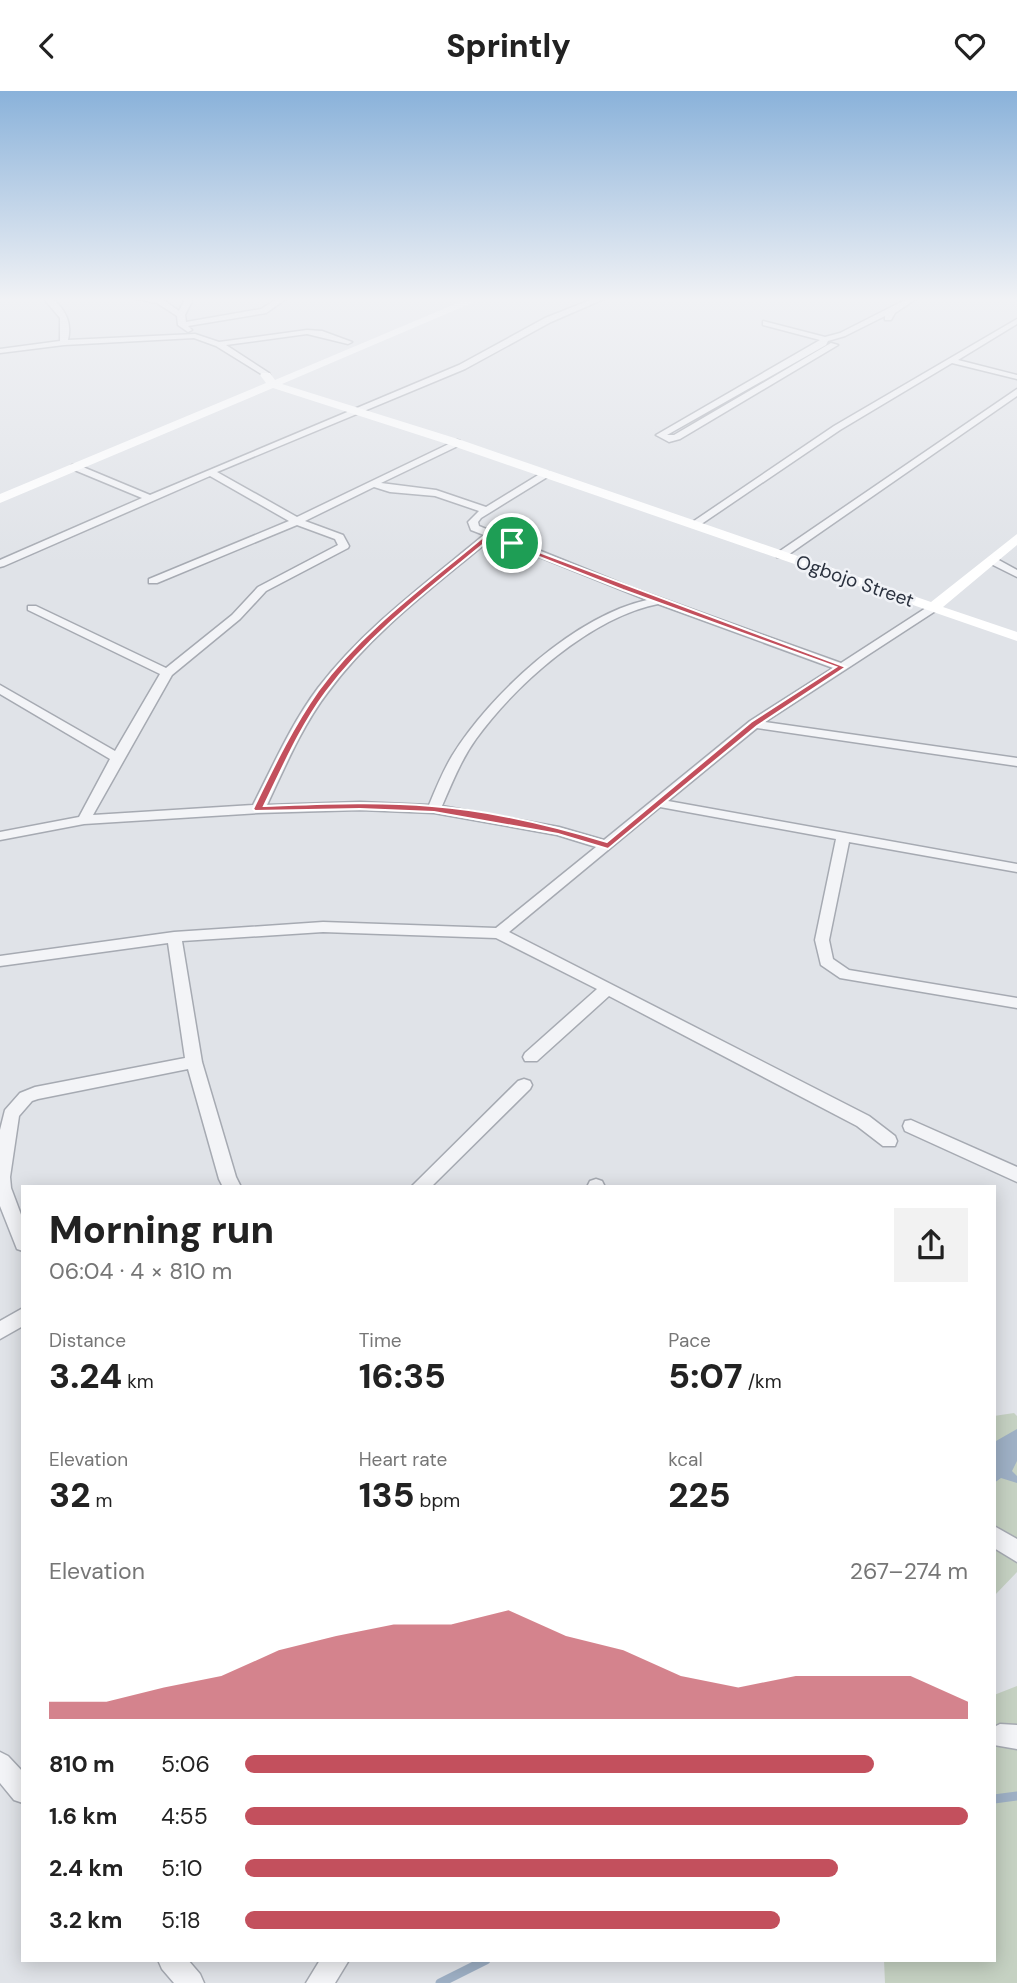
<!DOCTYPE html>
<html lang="en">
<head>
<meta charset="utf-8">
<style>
  body { margin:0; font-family:"DM Sans",sans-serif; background:#f2f2f2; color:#222; height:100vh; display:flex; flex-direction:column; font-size:26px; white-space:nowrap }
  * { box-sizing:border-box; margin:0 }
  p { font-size:23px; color:#767676 }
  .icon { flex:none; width:38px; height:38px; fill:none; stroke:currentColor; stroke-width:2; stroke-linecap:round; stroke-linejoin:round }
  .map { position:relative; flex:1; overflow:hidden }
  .sheet { position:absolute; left:21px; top:1094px; width:975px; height:777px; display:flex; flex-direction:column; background:#fff; border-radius:0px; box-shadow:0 4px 18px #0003 }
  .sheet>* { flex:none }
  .pin { position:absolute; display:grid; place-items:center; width:60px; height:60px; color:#fff; margin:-30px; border:4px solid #fff; border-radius:50%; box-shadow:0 2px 7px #0007 }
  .round { display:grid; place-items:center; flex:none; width:74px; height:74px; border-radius:0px; background:#f2f2f2 }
  .overview { display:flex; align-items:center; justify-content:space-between; height:119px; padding:0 28px }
  h1 { font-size:38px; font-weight:800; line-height:52px }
  .metrics { display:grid; grid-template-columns:repeat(3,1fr); gap:10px; height:119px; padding:7px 28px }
  .metrics div { display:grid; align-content:center }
  .metrics b { font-size:35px; font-weight:800 }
  .metrics small { font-size:19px; font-weight:400 }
  .metrics p { font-size:19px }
  .chart { height:196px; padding:14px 28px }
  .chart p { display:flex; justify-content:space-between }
  .chart svg { width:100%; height:126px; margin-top:7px; fill:#c3505d; opacity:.7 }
  ul { padding:0 28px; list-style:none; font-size:23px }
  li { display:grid; grid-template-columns:112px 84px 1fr; align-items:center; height:52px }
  li i { height:18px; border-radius:9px; background:#c3505d }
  header { display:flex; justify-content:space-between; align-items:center; height:91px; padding:0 28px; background:#fff; font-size:32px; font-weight:800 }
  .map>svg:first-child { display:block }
  .green { fill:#c5d1c2 }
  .water { fill:#9eb0c5 }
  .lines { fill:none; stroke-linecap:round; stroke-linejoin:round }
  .stream { stroke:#9eb0c5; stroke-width:9 }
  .street-casing { stroke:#a6aab2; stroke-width:3 }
  .street { fill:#f3f4f7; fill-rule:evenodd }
  .secondary { fill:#fff; fill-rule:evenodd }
  .route { fill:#c3505d; stroke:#fff; stroke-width:2; fill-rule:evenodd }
  .labels { text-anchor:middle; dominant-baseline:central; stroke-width:5; stroke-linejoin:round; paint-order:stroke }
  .far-street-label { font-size:19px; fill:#2a313e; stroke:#f0f2f6 }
</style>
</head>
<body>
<header><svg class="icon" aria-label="back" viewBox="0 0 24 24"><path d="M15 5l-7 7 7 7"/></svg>Sprintly<svg class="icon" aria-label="heart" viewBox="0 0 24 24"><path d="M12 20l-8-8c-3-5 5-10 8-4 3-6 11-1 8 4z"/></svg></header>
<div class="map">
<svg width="1017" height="1892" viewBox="0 0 1017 1892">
  <rect width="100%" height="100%" fill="#e0e3e8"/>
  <!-- green -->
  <path class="green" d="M 1014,1322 L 1017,1325 L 1017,1481 L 994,1505 L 994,1325 Z
    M 1017,1595 L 1017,1892 L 885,1892 L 884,1869 L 994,1869 L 994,1604 Z"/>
  <!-- water -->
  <path class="water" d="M 1017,1338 L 1017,1370 L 1012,1380 L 1017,1385 L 1017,1392 L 1001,1387 L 994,1392 L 996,1350 Z"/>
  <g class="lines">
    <!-- stream -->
    <path class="stream" d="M 994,1708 L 1017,1705
      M 440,1892 L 486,1869"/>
    <defs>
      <path id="street" d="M 44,208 L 53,208 C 66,220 72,232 68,249 L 195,243 L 219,251 L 307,239 L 322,240 L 352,251 L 348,253 L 307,243 L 226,254 L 269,282 L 270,284 L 266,286 L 216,255 L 194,247 L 64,254 L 0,262 L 0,258 L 60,250 L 60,227 Z
        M 137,208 L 162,208 L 179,220 L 185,208 L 193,208 L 185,224 L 186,231 L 261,218 L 277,208 L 286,208 L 266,222 L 188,235 L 192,239 L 188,241 L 178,234 L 177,225 L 157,212 Z
        M 593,208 L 604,208 L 551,231 L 465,278 L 217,381 L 297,426 L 457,349 L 460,350 L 460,354 L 381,392 L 436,399 L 486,416 L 543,381 L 549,381 L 549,385 L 481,427 L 478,431 L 479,435 L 630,496 L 841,572 L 929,515 L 937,515 L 937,519 L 765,631 L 1017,667 L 1017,675 L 757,637 L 668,710 L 1017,773 L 1017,781 L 849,751 L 829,849 L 833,868 L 849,879 L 1017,907 L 1017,917 L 840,887 L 821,874 L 815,849 L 836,748 L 660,716 L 509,841 L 869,1025 L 895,1045 L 897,1050 L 895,1055 L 883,1055 L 857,1035 L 609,905 L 537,970 L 525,970 L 523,966 L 525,962 L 597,898 L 496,847 L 323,841 L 182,850 L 202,971 L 236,1086 L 241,1096 L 223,1096 L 219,1088 L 188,978 L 38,1008 L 32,1010 L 19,1025 L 10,1086 L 11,1097 L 23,1129 L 23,1160 L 17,1158 L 0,1115 L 0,1039 L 5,1019 L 20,1002 L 35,996 L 185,967 L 168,852 L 0,875 L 0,865 L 174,841 L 323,831 L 496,837 L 596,756 L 557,744 L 434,722 L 360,719 L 258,722 L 84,733 L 0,749 L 0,741 L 79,726 L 110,668 L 0,603 L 0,594 L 115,660 L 160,583 L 28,519 L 28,515 L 36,515 L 166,577 L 232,524 L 258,496 L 338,454 L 335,448 L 297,434 L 157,492 L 149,492 L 149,488 L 289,430 L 210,385 L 4,475 L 0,476 L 0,469 L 142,407 L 72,378 L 72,374 L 78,374 L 150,404 L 459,274 L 545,227 ZM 374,396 L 390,401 L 435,405 L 479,420 L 468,431 L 471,439 L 484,444 C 426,492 364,537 318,597 C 291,633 273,675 253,714 L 93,724 L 172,584 L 240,528 L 266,500 L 348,457 L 349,455 L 343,444 L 305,430 ZM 492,447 L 647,509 C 575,525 490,603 452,665 C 443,680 436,697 429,714 L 360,711 L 267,714 C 285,676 302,635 328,601 C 373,540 435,495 492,447 ZM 658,513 L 833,577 L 750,630 L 604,749 L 559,736 L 442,715 C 452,692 461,669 476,648 C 515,594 591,526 658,513 Z
        M 907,208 L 916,208 L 895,222 L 891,229 L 885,229 L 885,225 L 845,245 L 828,250 L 826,254 L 667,344 L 674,344 L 831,252 L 838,254 L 680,348 L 669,351 L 656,344 L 820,249 L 763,234 L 763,230 L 825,246 L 840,242 Z
        M 1017,228 L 1017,233 L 958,269 L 1017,284 L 1017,288 L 952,272 L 840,339 L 697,436 L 688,434 L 834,335 Z
        M 1017,298 L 1017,305 L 785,466 L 777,466 L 777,462 Z
        M 989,468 L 997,468 L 1017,479 L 1017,486 L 989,472 Z
        M 524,988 L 530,990 L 532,994 L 530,998 L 431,1096 L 411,1096 L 518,990 Z
        M 911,1029 L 1017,1076 L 1017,1091 L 905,1040 L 903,1035 L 905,1030 Z
        M 596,1088 L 602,1090 L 605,1096 L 587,1096 L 590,1090 Z
        M 23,1217 L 23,1235 L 0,1248 L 0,1230 Z
        M 994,1435 L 1017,1448 L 1017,1471 L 994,1457 Z
        M 1000,1633 L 1017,1634 L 1017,1658 L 994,1654 L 994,1636 Z
        M 0,1661 L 8,1665 L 23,1681 L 23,1712 L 14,1709 L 0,1692 Z
        M 158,1869 L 188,1869 L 200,1883 L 204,1892 L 174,1892 L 162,1878 Z
        M 320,1869 L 349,1869 L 335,1892 L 306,1892 Z"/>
    </defs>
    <!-- street casing -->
    <use href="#street" class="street-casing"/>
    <!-- street -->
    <use href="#street" class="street"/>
    <!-- secondary -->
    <path class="secondary" d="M 467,208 L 481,208 L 282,293 L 461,349 L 931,511 L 1017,443 L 1017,454 L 943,516 L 1017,541 L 1017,550 L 453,355 L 273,297 L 0,412 L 0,403 L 266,292 L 260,284 L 262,282 L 270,282 L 275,289 Z"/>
  </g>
  <!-- sky -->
  <linearGradient id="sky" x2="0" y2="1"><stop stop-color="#8ab2da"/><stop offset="0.44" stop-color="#f1f2f5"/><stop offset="1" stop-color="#f1f2f5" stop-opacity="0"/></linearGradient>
  <rect width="1017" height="473" fill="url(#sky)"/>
  <!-- route -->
  <path class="route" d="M 488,442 L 846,576 L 757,635 L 608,758 L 558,743 L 434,721 L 360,718 L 255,720 L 253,718 C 273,677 292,637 318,600 C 363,538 430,491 488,442 ZM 491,447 L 623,499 L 836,576 L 751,631 L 607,751 C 554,735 487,719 432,715 C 376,710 320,713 264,715 C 283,676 300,636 326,601 C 371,541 434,494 491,447 Z"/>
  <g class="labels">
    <!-- far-street labels -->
    <g class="far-street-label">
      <text transform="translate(855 490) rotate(19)">Ogbojo Street</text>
    </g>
  </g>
</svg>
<div class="pin" style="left:512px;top:452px;background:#1e9e55"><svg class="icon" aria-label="arrive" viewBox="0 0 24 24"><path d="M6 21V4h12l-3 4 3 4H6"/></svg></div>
<section class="sheet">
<div class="overview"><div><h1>Morning run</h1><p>06:04 · 4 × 810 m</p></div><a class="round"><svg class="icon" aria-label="share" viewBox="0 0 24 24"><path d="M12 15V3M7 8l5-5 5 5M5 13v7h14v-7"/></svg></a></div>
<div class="metrics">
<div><p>Distance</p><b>3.24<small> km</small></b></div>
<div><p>Time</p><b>16:35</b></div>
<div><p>Pace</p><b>5:07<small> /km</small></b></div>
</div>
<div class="metrics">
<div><p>Elevation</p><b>32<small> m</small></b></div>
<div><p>Heart rate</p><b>135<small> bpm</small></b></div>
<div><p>kcal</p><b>225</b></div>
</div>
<div class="chart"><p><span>Elevation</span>267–274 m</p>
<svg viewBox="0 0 160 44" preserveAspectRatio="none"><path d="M0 44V38L10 38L20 33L30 29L40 20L50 15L60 11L70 11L80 6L90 15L100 20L110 29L120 33L130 29L140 29L150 29L160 38V44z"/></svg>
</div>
<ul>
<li><b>810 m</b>5:06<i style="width:87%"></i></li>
<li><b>1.6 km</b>4:55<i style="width:100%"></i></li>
<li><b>2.4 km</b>5:10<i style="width:82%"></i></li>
<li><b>3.2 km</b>5:18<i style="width:74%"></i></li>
</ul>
</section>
</div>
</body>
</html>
